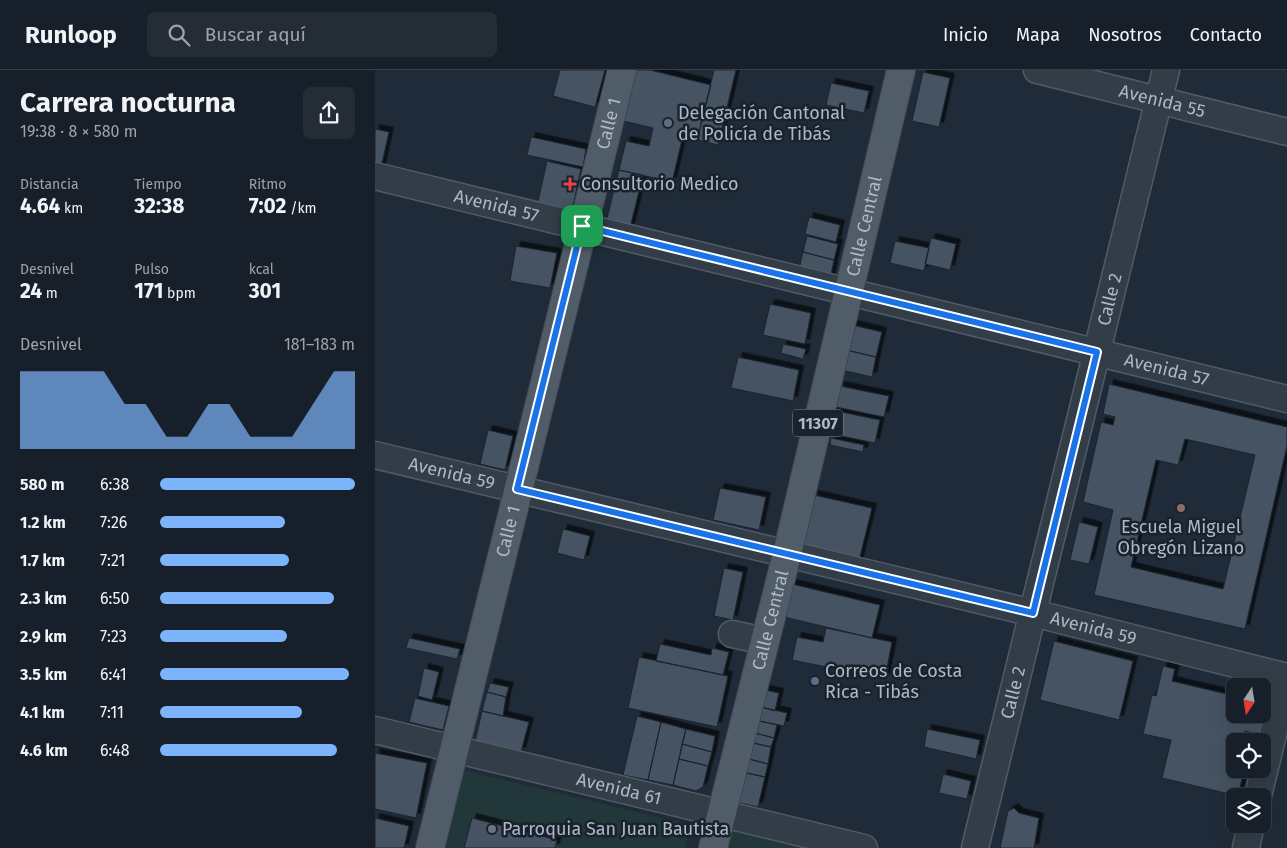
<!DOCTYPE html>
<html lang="es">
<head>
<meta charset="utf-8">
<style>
  body { margin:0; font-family:"Fira Sans",sans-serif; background:#242d36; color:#f1f3f6; height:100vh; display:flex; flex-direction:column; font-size:19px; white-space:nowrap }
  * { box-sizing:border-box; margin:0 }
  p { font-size:16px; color:#9ea3a8 }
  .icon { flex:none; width:28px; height:28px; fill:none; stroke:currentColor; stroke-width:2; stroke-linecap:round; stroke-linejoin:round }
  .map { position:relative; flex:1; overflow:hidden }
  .side { display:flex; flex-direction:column; background:#17202a; width:375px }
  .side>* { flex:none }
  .needle { width:32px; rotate:192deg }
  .fabs { position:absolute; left:851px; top:608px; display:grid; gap:10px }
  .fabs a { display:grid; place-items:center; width:45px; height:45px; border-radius:8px; background:#17202a; box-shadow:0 5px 20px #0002,0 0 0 1px #363e47; font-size:25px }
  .pin { position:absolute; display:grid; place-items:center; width:42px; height:42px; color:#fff; margin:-21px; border-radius:10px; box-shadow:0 2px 8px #0006 }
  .round { display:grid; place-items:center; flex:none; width:52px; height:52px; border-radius:8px; background:#242d36 }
  .headline { display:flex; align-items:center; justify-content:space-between; height:85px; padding:0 20px }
  h1 { font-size:28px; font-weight:700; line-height:38px }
  .stats { display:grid; grid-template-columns:repeat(3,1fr); gap:8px; height:85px; padding:5px 20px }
  .stats div { display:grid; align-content:center }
  .stats b { font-size:21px; font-weight:700 }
  .stats small { font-size:14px; font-weight:400 }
  .stats p { font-size:14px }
  .chart { height:140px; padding:10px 20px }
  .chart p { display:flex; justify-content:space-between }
  .chart svg { width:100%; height:90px; margin-top:5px; fill:#7cb4fb; opacity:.7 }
  ul { padding:0 20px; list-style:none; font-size:16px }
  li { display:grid; grid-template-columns:80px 60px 1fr; align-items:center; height:38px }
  li i { height:12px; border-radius:6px; background:#7cb4fb }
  header { display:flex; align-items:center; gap:30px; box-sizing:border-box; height:70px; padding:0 25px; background:#17202a; border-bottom:1px solid #363e47 }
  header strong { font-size:24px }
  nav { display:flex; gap:28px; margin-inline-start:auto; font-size:18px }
  .search { width:350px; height:45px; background:#242d36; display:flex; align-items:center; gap:12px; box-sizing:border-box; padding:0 18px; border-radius:8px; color:#9ea3a8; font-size:19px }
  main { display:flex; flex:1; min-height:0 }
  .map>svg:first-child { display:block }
  .green { fill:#213739 }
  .building { fill:#455262; stroke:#1a242f; fill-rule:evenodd; filter:url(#shadow) }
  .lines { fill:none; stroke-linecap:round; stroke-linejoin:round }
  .minor-casing { stroke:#505b66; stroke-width:29 }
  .major-casing { stroke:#3c4652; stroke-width:30 }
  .minor { stroke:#333d48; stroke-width:26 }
  .major { stroke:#515c69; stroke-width:28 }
  .route-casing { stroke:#fff; stroke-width:10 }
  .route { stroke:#1a73e8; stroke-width:6 }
  .service-dot { fill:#5c6f8a; stroke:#19222d; stroke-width:2 }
  .health-dot { fill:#e0444e; stroke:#19222d; stroke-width:2 }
  .education-dot { fill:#8d6e63; stroke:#19222d; stroke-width:2 }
  .worship-dot { fill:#6b7280; stroke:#19222d; stroke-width:2 }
  .labels { text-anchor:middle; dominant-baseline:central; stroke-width:5; stroke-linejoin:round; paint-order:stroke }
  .shield { fill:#19222d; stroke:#818b97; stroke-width:1 }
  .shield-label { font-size:16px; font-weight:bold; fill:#adb8c5 }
  .street-label { font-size:18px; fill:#adb8c5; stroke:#19222d }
  .poi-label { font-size:18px; fill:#adb8c5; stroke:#19222d; text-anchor:start }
</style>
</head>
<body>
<header>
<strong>Runloop</strong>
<div class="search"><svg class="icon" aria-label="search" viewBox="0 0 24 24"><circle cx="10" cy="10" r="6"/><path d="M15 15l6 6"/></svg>Buscar aquí</div>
<nav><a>Inicio</a><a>Mapa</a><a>Nosotros</a><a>Contacto</a></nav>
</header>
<main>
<section class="side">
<div class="headline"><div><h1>Carrera nocturna</h1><p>19:38 · 8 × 580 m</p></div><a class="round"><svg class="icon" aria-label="share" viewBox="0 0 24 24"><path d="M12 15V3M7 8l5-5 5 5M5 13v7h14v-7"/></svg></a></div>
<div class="stats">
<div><p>Distancia</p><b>4.64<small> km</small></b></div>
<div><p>Tiempo</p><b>32:38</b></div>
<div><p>Ritmo</p><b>7:02<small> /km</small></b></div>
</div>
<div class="stats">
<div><p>Desnivel</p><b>24<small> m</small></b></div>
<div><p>Pulso</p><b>171<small> bpm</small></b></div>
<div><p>kcal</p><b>301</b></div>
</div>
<div class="chart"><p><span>Desnivel</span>181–183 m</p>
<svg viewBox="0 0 160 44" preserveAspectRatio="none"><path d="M0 44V6L10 6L20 6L30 6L40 6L50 22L60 22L70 38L80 38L90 22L100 22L110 38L120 38L130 38L140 22L150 6L160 6V44z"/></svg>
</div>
<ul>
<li><b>580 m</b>6:38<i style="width:100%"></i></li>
<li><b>1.2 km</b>7:26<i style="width:64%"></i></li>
<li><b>1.7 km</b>7:21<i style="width:66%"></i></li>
<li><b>2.3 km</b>6:50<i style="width:89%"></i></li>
<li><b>2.9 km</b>7:23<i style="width:65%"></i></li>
<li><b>3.5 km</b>6:41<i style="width:97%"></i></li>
<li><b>4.1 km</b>7:11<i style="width:73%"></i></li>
<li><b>4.6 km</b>6:48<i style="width:91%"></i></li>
</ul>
</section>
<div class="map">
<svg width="912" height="778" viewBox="0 0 912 778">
  <defs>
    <filter id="shadow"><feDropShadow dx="4.5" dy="-4.5" stdDeviation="0" flood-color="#0009"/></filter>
  </defs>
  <rect width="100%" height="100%" fill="#1f2b38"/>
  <!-- green -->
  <path class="green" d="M 88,700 L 316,755 L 310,778 L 180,778 L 182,769 L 97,748 L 89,778 L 69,778 Z
    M 356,746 L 489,778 L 348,778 Z"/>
  <!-- building -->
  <path class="building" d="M 185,0 L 230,0 L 220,37 L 178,26 Z
    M 252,0 L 275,0 L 336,15 L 322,70 L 308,66 L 297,112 L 244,100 L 251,71 L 274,76 L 278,58 L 240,49 Z
    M 339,0 L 361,0 L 343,75 L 322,70 Z
    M 548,2 L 575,8 L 564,57 L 537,51 Z
    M 456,13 L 494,21 L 489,43 L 451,35 Z
    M 0,59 L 14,62 L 6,98 L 0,97 Z
    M 156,67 L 211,79 L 208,97 L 152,85 Z
    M 172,91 L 206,99 L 198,136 L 190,142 L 162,136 Z
    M 244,100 L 268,105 L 255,158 L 231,152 Z
    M 434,147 L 465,155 L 461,172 L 430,164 Z
    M 432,166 L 463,174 L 459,190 L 428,182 Z
    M 556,168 L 581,174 L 575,200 L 550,194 Z
    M 520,171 L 554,178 L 549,201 L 515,193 Z
    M 141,176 L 182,183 L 175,218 L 135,211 Z
    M 428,182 L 459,190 L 455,210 L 423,203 Z
    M 395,234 L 436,243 L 430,274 L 388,265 Z
    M 473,254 L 507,262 L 501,287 L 467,279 Z
    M 408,274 L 431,279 L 428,289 L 406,283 Z
    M 467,279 L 501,287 L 497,307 L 462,299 Z
    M 363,287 L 424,300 L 418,331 L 356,318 Z
    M 734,314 L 912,357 L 912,376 L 870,559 L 719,525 L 738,440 L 708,432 L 726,352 L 738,355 L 740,347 L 728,344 ZM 810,369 L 880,385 L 848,519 L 756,497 L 781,390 L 803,395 Z
    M 465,316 L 514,326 L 509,347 L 461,337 Z
    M 457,340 L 505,350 L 500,373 L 452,363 Z
    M 113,360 L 138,366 L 130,400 L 105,394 Z
    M 456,368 L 489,375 L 488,382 L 455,375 Z
    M 345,418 L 391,427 L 384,460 L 338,450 Z
    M 439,425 L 497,438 L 483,495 L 426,481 Z
    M 704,452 L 723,457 L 714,494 L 695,490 Z
    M 188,459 L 215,466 L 209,490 L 182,483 Z
    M 349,498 L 368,502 L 358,550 L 339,546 Z
    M 417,514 L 505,535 L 497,568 L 409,547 Z
    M 451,558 L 517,572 L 510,609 L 417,590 L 422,567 L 448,572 Z
    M 34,568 L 85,579 L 82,589 L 31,578 Z
    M 679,571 L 758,591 L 744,650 L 665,630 Z
    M 285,574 L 336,585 L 337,578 L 354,582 L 348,605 L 281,591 Z
    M 264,587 L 353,606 L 342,657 L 253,638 Z
    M 788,596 L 800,599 L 797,611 L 860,626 L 860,644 L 875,644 L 873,650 L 888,653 L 885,665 L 870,661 L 867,671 L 860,671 L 860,703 L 868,705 L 863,726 L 787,708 L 796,670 L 768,664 L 777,625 L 781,626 Z
    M 49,598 L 64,602 L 57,630 L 43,626 Z
    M 115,613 L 134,617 L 131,627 L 112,622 Z
    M 386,619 L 404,623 L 400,641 L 382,636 Z
    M 112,622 L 131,627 L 128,646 L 107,641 Z
    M 40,628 L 74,636 L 68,660 L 34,652 Z
    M 382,636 L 412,643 L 409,656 L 379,650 Z
    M 107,641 L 154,652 L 146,682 L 100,672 Z
    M 262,646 L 286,652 L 273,710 L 248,705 Z
    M 379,650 L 402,655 L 399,668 L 376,662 Z
    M 286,652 L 311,659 L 298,715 L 273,710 Z
    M 311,659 L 340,666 L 337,682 L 307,674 Z
    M 552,659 L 605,670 L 601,689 L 549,677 Z
    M 376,662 L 399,668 L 396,677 L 374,672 Z
    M 374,672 L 396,677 L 393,694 L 370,688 Z
    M 307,674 L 337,682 L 333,696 L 304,689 Z
    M 0,683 L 52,693 L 41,748 L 0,739 Z
    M 370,688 L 393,694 L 390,707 L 367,702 Z
    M 304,689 L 333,696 L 328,717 L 321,721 L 298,715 Z
    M 367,702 L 390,707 L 383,737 L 360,732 Z
    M 568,704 L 596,711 L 592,729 L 564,723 Z
    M 639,738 L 644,743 L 664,748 L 659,778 L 625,778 L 633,741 Z
    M 0,748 L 34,756 L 29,778 L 0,778 Z
    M 97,748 L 182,770 L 180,778 L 89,778 Z"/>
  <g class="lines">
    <defs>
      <g id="minor">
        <path id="s1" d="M 662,0 L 912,62"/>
        <path id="s2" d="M 0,106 L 912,329"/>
        <path id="s3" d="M 0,385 L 658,543 L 912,607"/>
        <path d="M 357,564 L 390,571"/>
        <path id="s4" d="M 0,660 L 489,778"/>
        <path d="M 883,726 L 912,607"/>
        <path id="s5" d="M 600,778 L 791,0"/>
        <path d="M 871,778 L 876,754"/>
      </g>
      <g id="major">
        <path id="s6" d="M 55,778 L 247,0"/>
        <path id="s7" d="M 338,778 L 412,484 L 526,0"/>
      </g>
    </defs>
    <!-- minor casing -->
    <use href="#minor" class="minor-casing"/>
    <!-- major casing -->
    <use href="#major" class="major-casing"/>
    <!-- minor -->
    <use href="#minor" class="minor"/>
    <!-- major -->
    <use href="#major" class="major"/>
  </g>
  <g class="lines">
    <defs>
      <path id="route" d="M 207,156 L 722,282 L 658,543 L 142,419 Z"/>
    </defs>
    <!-- route casing -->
    <use href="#route" class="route-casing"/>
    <!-- route -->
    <use href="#route" class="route"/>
  </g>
  <!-- markers -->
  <g class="service-dot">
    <circle cx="293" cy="53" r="5"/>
    <circle cx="440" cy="611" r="5"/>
  </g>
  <path class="health-dot" d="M192.5 106.5h5v5h5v5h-5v5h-5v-5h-5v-5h5z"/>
  <circle class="education-dot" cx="806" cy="438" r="5"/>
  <circle class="worship-dot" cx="117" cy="759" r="5"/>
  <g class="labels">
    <!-- shield labels -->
    <rect class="shield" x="418" y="339.5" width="50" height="27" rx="4"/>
    <g class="shield-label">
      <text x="443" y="353">11307</text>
    </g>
    <!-- street labels -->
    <g class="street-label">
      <text stroke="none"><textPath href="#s1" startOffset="129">Avenida 55</textPath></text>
      <text stroke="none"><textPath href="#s6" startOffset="746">Calle 1</textPath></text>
      <text stroke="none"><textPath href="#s2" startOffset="125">Avenida 57</textPath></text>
      <text stroke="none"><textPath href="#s7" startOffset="640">Calle Central</textPath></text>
      <text stroke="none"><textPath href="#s5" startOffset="565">Calle 2</textPath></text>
      <text stroke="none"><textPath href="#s2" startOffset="815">Avenida 57</textPath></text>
      <text stroke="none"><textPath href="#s3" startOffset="79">Avenida 59</textPath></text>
      <text stroke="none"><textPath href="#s6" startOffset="326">Calle 1</textPath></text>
      <text stroke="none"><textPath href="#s7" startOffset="235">Calle Central</textPath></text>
      <text stroke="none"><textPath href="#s3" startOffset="739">Avenida 59</textPath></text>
      <text stroke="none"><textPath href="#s5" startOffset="160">Calle 2</textPath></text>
      <text stroke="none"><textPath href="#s4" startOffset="251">Avenida 61</textPath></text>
    </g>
    <!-- poi labels -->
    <g class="poi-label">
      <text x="303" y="43">Delegación Cantonal<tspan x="303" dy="21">de Policía de Tibás</tspan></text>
      <text x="206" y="114">Consultorio Medico</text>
      <text x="806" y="457" text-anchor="middle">Escuela Miguel<tspan x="806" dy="21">Obregón Lizano</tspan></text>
      <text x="450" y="601">Correos de Costa<tspan x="450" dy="21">Rica - Tibás</tspan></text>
      <text x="127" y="759">Parroquia San Juan Bautista</text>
    </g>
  </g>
</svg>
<div class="fabs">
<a><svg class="needle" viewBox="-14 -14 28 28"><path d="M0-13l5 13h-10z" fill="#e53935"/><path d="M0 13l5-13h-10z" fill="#9ea3a8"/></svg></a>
<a><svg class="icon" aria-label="locate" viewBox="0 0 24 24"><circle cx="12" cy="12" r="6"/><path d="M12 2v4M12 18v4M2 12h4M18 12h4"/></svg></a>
<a><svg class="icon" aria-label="layers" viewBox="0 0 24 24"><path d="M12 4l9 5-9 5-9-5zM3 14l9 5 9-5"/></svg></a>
</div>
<div class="pin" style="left:207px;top:156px;background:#1e9e55"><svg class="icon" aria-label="arrive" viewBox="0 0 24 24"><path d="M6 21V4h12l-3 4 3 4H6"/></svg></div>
</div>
</main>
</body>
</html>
